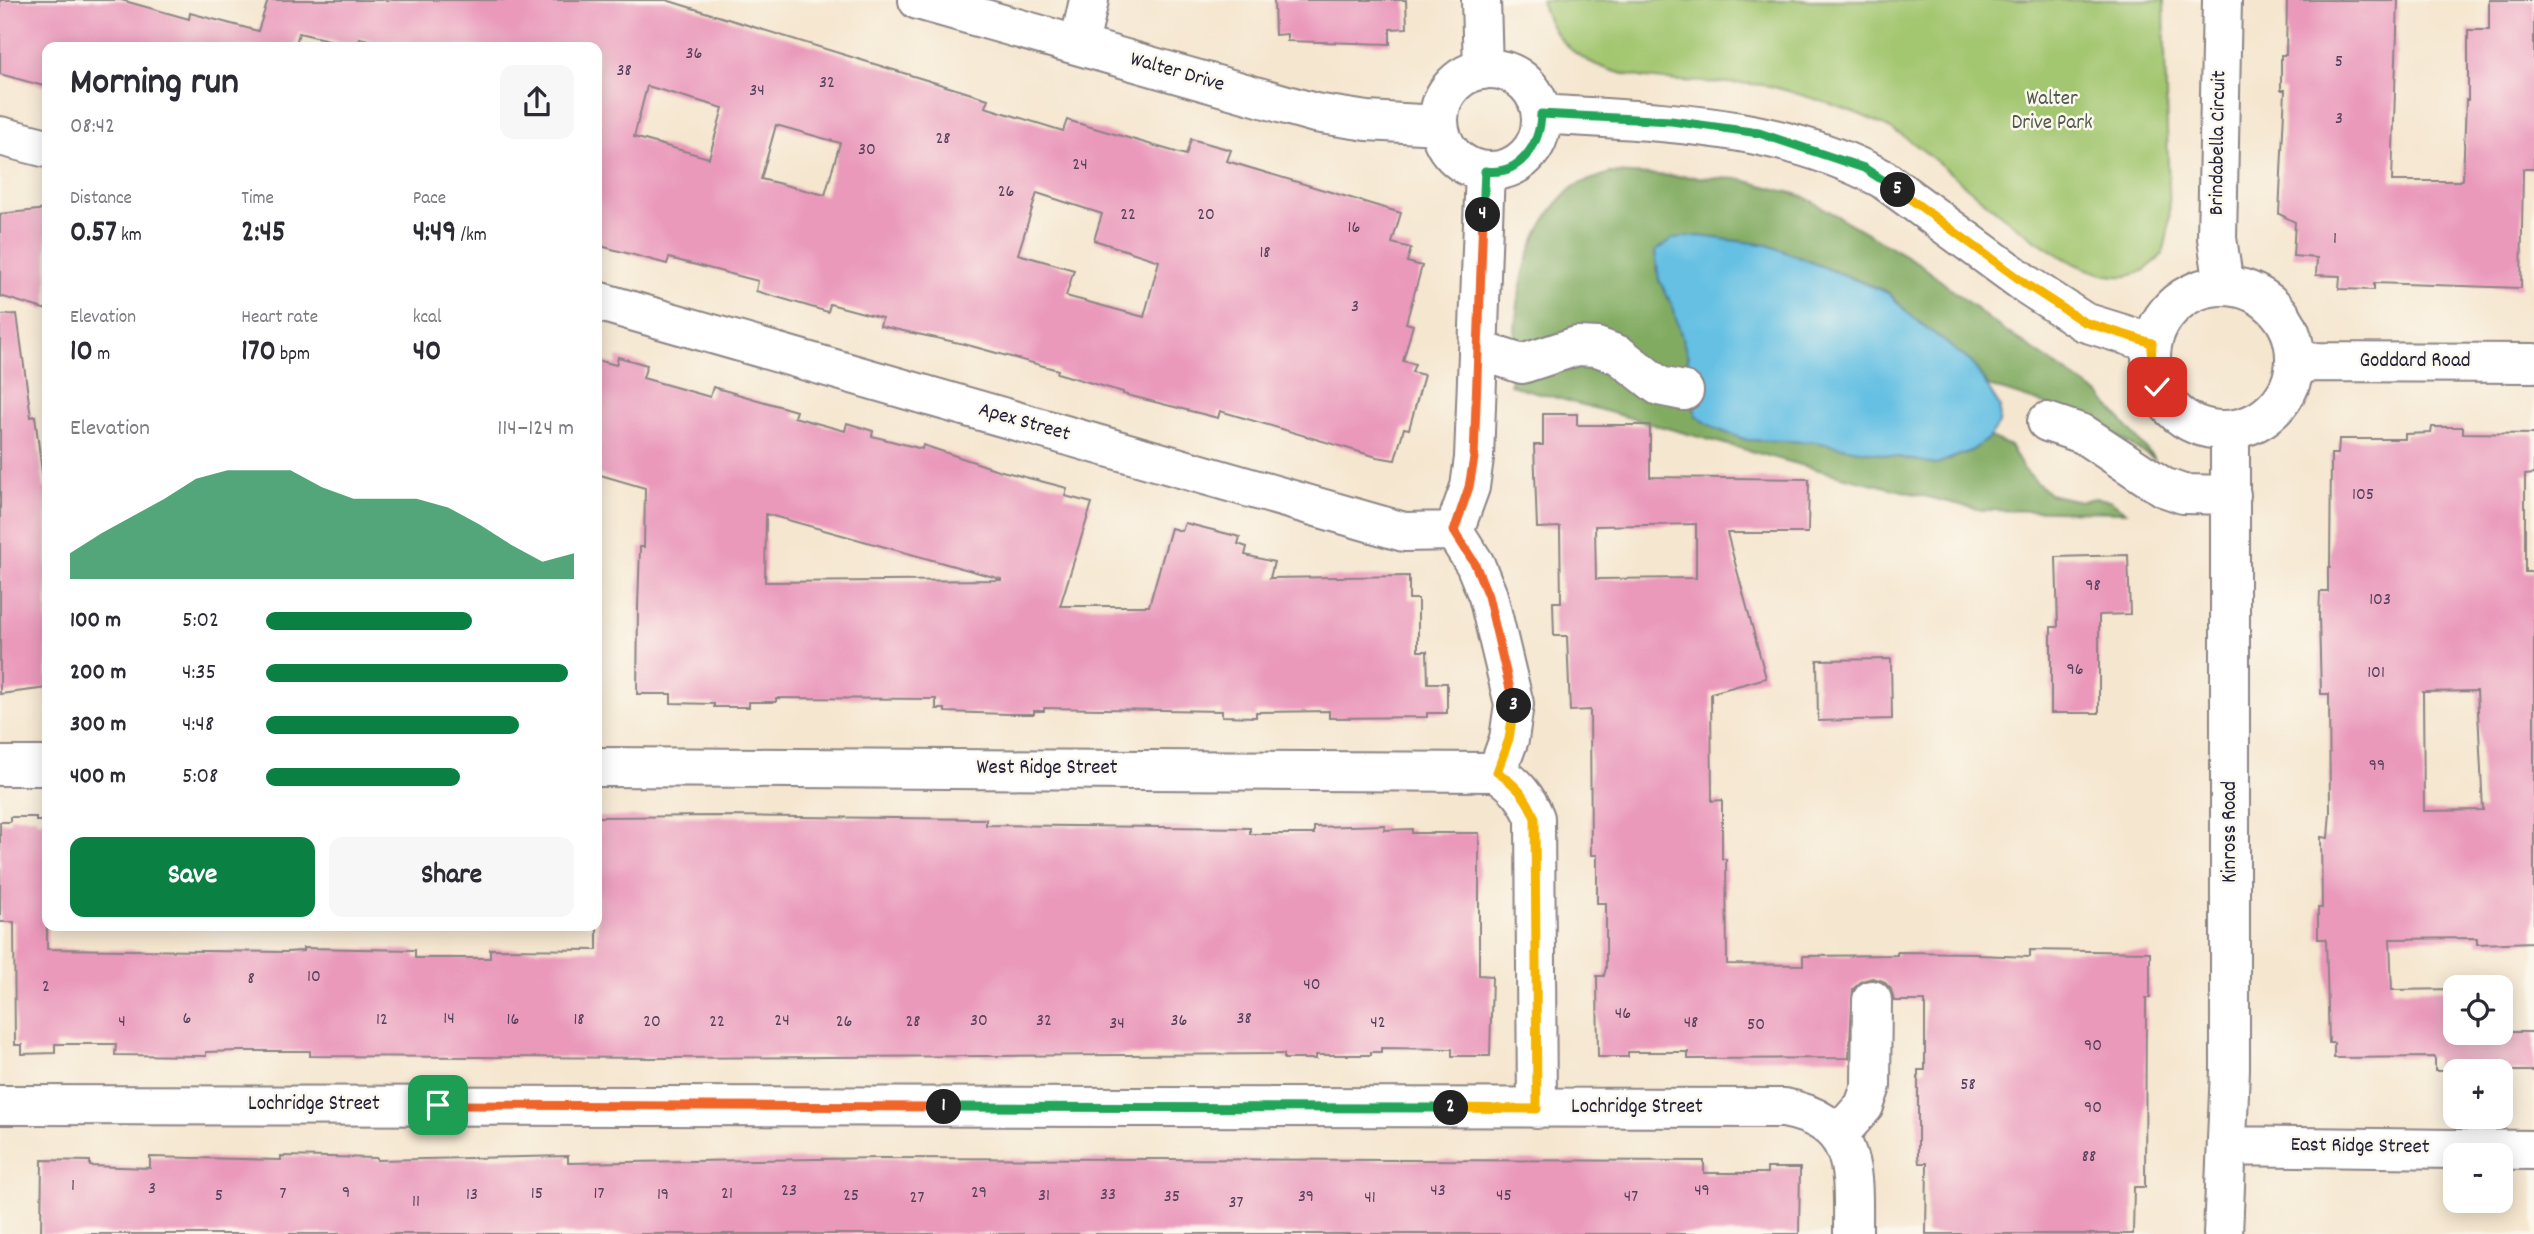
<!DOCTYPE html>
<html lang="en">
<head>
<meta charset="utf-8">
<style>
  body { margin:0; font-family:Dekko,sans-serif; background:#f7f7f7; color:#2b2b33; height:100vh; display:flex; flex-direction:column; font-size:26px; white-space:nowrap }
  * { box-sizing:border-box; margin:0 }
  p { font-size:23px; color:#7c7c81 }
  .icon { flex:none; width:38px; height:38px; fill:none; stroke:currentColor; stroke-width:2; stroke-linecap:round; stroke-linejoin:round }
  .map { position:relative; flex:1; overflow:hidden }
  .panel { position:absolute; left:42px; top:42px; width:560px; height:889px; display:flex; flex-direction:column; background:#fff; border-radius:14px; box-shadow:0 4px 18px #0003 }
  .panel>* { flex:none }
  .tools { position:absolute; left:2443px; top:975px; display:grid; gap:14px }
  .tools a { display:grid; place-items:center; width:70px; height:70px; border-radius:14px; background:#fff; box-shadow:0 4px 18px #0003; font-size:35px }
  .pin { position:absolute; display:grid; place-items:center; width:60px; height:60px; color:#fff; margin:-30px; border-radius:14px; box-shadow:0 4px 10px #0006 }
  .km { position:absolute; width:35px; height:35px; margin:-18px; border-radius:50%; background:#222; color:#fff; font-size:19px; line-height:35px; text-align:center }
  .round { display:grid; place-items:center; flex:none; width:74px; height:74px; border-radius:14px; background:#f7f7f7 }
  .head { display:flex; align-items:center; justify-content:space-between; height:119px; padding:0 28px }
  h1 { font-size:38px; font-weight:700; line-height:52px }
  .figures { display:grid; grid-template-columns:repeat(3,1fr); gap:10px; height:119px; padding:7px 28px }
  .figures div { display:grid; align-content:center }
  .figures b { font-size:30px; font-weight:700 }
  .figures small { font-size:19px; font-weight:400 }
  .figures p { font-size:19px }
  .chart { height:196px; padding:14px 28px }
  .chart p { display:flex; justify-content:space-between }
  .chart svg { width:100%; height:126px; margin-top:7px; fill:#0b8043; opacity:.7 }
  .action { display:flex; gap:14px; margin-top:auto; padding:14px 28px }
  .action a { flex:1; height:80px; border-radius:14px; background:#0b8043; color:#fff; font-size:28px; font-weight:700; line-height:80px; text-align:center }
  .action a+a { background:#f7f7f7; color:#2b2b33 }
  ul { padding:0 28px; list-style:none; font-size:23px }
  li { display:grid; grid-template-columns:112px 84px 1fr; align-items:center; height:52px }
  li i { height:18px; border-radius:9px; background:#0b8043 }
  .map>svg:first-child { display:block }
  .green { fill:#a3c670; stroke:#627456; stroke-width:2 }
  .forest { fill:#82ab62; stroke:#52664e; stroke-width:2 }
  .water { fill:#65c0e3; stroke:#44718f; stroke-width:2 }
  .building { fill:#ea99bb; fill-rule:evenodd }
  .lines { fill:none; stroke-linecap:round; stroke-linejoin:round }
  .minor-casing { stroke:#8c8485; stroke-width:42 }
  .minor { stroke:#fff; stroke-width:38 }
  .split-1-casing { stroke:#fff; stroke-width:14 }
  .split-2-casing { stroke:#fff; stroke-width:14 }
  .split-3-casing { stroke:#fff; stroke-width:14 }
  .split-4-casing { stroke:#fff; stroke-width:14 }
  .split-5-casing { stroke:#fff; stroke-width:14 }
  .split-6-casing { stroke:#fff; stroke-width:14 }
  .split-1 { stroke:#f0652b; stroke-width:9 }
  .split-2 { stroke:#22a559; stroke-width:9 }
  .split-3 { stroke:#f5b400; stroke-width:9 }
  .split-4 { stroke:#f0652b; stroke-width:9 }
  .split-5 { stroke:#22a559; stroke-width:9 }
  .split-6 { stroke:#f5b400; stroke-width:9 }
  .labels { text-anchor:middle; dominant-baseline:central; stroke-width:5; stroke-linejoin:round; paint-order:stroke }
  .number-label { font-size:18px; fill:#54405b }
  .street-label { font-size:21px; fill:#22223b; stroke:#fbf7ec }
  .park-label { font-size:21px; fill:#4f5b4e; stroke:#fbf7ec }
</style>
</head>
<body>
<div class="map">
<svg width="2534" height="1234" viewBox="0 0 2534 1234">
  <rect width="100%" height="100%" fill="#fbf7ec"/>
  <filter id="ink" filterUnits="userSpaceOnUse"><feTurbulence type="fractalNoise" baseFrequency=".0143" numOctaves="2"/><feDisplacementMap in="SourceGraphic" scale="14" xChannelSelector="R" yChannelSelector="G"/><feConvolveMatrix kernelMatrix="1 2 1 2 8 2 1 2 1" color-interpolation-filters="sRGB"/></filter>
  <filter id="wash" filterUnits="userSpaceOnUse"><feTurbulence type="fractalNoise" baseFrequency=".00686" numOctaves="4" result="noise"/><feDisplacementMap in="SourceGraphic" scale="28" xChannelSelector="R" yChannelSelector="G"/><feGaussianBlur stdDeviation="1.57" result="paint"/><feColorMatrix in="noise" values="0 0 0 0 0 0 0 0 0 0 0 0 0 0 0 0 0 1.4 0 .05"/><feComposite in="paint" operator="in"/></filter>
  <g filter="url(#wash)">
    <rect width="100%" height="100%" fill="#f5e6cf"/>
    <!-- green -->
    <path class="green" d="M 1541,0 L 2164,0 C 2165,53 2166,106 2168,159 C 2168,188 2174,226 2162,254 C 2160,258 2155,262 2151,265 C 2094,319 1951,165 1903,136 C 1863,112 1818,100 1774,87 C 1759,83 1743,84 1727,83 C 1659,80 1561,84 1541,0 Z"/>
    <!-- forest -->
    <path class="forest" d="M 1610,173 L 1739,179 L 1803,196 L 1920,264 L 1991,321 L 2101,396 L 2155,460 L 2085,417 L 1988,386 L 1972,363 L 1910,315 L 1888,292 L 1768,245 L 1659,280 L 1672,305 L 1688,357 L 1686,375 L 1696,416 L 1716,429 L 1747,440 L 1815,442 L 1936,464 L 1971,451 L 1990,437 L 2010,446 L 2024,470 L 2049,494 L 2080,501 L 2094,498 L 2110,500 L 2126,512 L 1981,510 L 1837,475 L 1510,385 C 1517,316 1515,240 1571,189 C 1580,181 1599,178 1610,173 Z"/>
    <!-- water -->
    <path class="water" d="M 1699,236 L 1768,245 L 1888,293 L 1910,315 L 1972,363 L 2000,407 L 1999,424 L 1990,437 L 1971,451 L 1936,464 L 1815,442 L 1747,440 L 1716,429 L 1696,416 L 1686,375 L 1688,357 L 1672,305 L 1659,280 L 1655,252 L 1674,238 Z"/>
    <g id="blocks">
      <!-- building -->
      <path class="building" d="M 0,0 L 121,0 L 189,19 L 190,13 L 258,31 L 268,0 L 666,0 L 988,99 L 985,107 L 1063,131 L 1067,120 L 1186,155 L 1191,139 L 1231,150 L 1227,161 L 1401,213 L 1392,243 L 1411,248 L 1407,262 L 1422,266 L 1406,323 L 1413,325 L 1403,361 L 1415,364 L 1412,372 L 1424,375 L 1409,429 L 1404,428 L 1395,460 L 1377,457 L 1220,411 L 1218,418 L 1123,394 L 1123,392 L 1057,373 L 1058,370 L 964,344 L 880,326 L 882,318 L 830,304 L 828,312 L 794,302 L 756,291 L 758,281 L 669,258 L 667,264 L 597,245 L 597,47 L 395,47 L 360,38 L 358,47 L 299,33 L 295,47 L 47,47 L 47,87 L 0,74 ZM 647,86 L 723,108 L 709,158 L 634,137 ZM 776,125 L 840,143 L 825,195 L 761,179 ZM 1037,193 L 1102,214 L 1094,240 L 1159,261 L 1144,317 L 1066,296 L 1074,270 L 1018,254 Z
        M 1274,0 L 1406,0 L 1407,28 L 1390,29 L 1390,44 L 1287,41 L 1287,34 L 1275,35 Z
        M 2287,0 L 2398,0 L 2392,181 L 2460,181 L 2463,179 L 2466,100 L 2468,100 L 2468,30 L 2489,30 L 2489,0 L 2534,0 L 2534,169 L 2523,169 L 2521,288 L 2374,283 L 2374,290 L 2339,289 L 2340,276 L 2316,275 L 2317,258 L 2293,256 L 2295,222 L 2279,214 L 2285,90 L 2281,90 L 2281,55 L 2286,55 Z
        M 47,209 L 47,310 L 0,296 L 0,214 Z
        M 17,314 L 31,417 L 35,416 L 44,488 L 47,488 L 47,688 L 0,694 L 0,315 Z
        M 618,357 L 647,365 L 643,378 L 710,397 L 713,387 L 796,411 L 794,417 L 845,431 L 847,423 L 873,431 L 872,436 L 922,449 L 923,445 L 998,470 L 1067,488 L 1065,496 L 1092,503 L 1060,606 L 1149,606 L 1171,528 L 1182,531 L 1185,523 L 1240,537 L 1238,544 L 1247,547 L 1245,555 L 1274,562 L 1270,578 L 1409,576 L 1409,599 L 1418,599 L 1418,651 L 1427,651 L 1428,683 L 1447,683 L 1447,713 L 1427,713 L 1427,717 L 1329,718 L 1329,711 L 1256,712 L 1256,717 L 1222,716 L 1222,711 L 1044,708 L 1044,711 L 1034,711 L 1034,714 L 1008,714 L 945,712 L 945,709 L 936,709 L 936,699 L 776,698 L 776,702 L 749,702 L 749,707 L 714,707 L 714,704 L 671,703 L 671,694 L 637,694 L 638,607 L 640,547 L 644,547 L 645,488 L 597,474 L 597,360 L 616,365 ZM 766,514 L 1001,579 L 1001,580 L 765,582 Z
        M 1543,414 L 1577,414 L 1577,425 L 1650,425 L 1650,477 L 1809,479 L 1808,533 L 1727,533 L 1766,678 L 1711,693 L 1712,801 L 1722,800 L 1722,859 L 1726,859 L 1727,964 L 1803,965 L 1803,956 L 1897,955 L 1897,952 L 1978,953 L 1978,955 L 2030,957 L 2030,950 L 2150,952 L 2150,998 L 2146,998 L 2145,1187 L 2134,1187 L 2133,1234 L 1926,1234 L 1927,1163 L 1919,1163 L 1918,1155 L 1918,1070 L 1925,1070 L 1925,1001 L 1894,1001 L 1891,989 L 1883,981 L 1872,978 L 1862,981 L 1853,989 L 1849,1058 L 1688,1059 L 1688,1052 L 1628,1052 L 1628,1057 L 1598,1057 L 1597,976 L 1604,976 L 1606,968 L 1606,903 L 1597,903 L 1597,855 L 1591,855 L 1590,710 L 1570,711 L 1567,636 L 1554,636 L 1553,602 L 1561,602 L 1560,527 L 1537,528 L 1534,445 L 1543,445 ZM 1696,524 L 1696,578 L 1596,579 L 1595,526 Z
        M 2432,427 L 2463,427 L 2463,433 L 2534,434 L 2534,474 L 2525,475 L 2525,572 L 2534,572 L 2534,942 L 2477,944 L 2477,938 L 2390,939 L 2392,990 L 2455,989 L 2455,1032 L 2534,1032 L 2534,1071 L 2435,1071 L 2435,1057 L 2334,1058 L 2334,1043 L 2329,1043 L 2326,939 L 2318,939 L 2318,908 L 2322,908 L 2321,837 L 2328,838 L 2330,812 L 2329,694 L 2321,694 L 2319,617 L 2320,592 L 2328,592 L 2328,567 L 2330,567 L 2331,454 L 2338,454 L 2339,439 L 2405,439 L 2405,434 L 2431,433 ZM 2477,691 L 2483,810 L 2424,811 L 2423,692 Z
        M 2128,555 L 2130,614 L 2099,615 L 2099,713 L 2051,713 L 2051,627 L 2058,627 L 2056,557 Z
        M 1891,659 L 1892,719 L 1818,721 L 1817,660 Z
        M 716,816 L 986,819 L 986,825 L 1250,828 L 1250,834 L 1314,834 L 1314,827 L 1385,825 L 1384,830 L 1412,829 L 1412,833 L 1479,833 L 1479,975 L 1492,976 L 1490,1056 L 1452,1056 L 1452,1049 L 1381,1048 L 1381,1052 L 1371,1052 L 1371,1055 L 1316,1055 L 1316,1059 L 1284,1059 L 1284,1054 L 661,1058 L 310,1056 L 310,1051 L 238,1051 L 206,1052 L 206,1056 L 115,1055 L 116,1044 L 55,1044 L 55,1053 L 22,1054 L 22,1045 L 15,1045 L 14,922 L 0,922 L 0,822 L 10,822 L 10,817 L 36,817 L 36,821 L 47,821 L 47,949 L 286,952 L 303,951 L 303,948 L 415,950 L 415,958 L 490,958 L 490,949 L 597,950 L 597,817 Z
        M 281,1156 L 377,1158 L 377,1160 L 568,1156 L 568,1163 L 880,1158 L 1704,1161 L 1704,1173 L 1767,1173 L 1767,1168 L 1800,1168 L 1799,1234 L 41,1234 L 42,1160 L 90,1161 L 90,1166 L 150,1168 L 150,1157 L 281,1160 Z"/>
    </g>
  </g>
  <g filter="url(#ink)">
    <use href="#blocks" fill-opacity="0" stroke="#8c8485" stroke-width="2"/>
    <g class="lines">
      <defs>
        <path id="minor" d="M 918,0 L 1315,113 L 1367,121 L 1439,125
          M 1481,0 L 1483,70
          M 2222,0 L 2217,238 L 2224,286
          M 1079,45 L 1089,0
          M1439 120a51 51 0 1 1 102 0a51 51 0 1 1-102 0Z
          M 1541,114 C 1657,122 1777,122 1883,179 L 2027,285 L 2084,322 L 2152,343
          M 0,136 L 47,148
          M 1485,171 L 1474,458 L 1470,487 L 1454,531 L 1475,564 L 1488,596 L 1514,704 L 1509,739 L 1497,772
          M2151 358a72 72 0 1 1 144 0a72 72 0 1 1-144 0Z
          M 597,301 L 1404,532 L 1454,531
          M 1478,350 L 1522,364 L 1577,346 L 1597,347 L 1619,355 L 1659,386 L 1684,391
          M 2296,362 L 2534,363
          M 2047,422 L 2083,434 L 2163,487 L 2183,494 L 2231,495
          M 0,766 L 47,766
          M 597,767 L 1497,772
          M 1497,772 C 1516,785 1526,796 1535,818 L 1537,1109
          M 0,1105 L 1784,1108 C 1859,1122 1853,1171 1853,1234
          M 1838,1135 L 1864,1106 L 1871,1086 L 1872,1000
          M 2228,1146 L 2534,1150
          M 2223,1234 L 2230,1069 L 2230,430"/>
      </defs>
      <!-- minor casing -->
      <use href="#minor" class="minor-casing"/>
      <!-- minor -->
      <use href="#minor" class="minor"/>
    </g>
  </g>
  <g class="lines" filter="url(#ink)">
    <defs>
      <path id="split-1" d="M 438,1105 L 944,1107"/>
      <path id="split-2" d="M 944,1107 L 1451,1108"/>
      <path id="split-3" d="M 1451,1108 L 1537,1109 L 1535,818 C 1526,796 1516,785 1497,772 L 1509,739 L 1514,706"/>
      <path id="split-4" d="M 1483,215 L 1474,458 L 1469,487 L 1454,531 L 1475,564 L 1488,596 L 1514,706"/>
      <path id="split-5" d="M 1483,215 L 1485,171 C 1520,176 1540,145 1541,114 L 1671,121 L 1759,133 L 1864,168 L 1898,190"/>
      <path id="split-6" d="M 1898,190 L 2027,285 L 2084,322 L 2152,343 L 2151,365 L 2157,387"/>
    </defs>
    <!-- split-1 casing -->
    <use href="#split-1" class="split-1-casing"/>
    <!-- split-2 casing -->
    <use href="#split-2" class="split-2-casing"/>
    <!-- split-3 casing -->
    <use href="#split-3" class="split-3-casing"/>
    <!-- split-4 casing -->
    <use href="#split-4" class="split-4-casing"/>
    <!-- split-5 casing -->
    <use href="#split-5" class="split-5-casing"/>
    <!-- split-6 casing -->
    <use href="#split-6" class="split-6-casing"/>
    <!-- split-1 -->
    <use href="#split-1" class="split-1"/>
    <!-- split-2 -->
    <use href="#split-2" class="split-2"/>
    <!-- split-3 -->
    <use href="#split-3" class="split-3"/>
    <!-- split-4 -->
    <use href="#split-4" class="split-4"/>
    <!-- split-5 -->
    <use href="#split-5" class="split-5"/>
    <!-- split-6 -->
    <use href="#split-6" class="split-6"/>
  </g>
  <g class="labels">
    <!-- number labels -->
    <g class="number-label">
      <text x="694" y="54">36</text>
      <text x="2339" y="62">5</text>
      <text x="624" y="71">38</text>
      <text x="827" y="83">32</text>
      <text x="757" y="91">34</text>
      <text x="2339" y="119">3</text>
      <text x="943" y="139">28</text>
      <text x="867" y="150">30</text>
      <text x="1080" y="165">24</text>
      <text x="1006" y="192">26</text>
      <text x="1128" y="215">22</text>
      <text x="1206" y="215">20</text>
      <text x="1354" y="228">16</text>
      <text x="2335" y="239">1</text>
      <text x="1265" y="253">18</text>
      <text x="1355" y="307">3</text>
      <text x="2363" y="495">105</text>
      <text x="2093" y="586">98</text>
      <text x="2380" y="600">103</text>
      <text x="2075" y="670">96</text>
      <text x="2376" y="673">101</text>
      <text x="2377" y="766">99</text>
      <text x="314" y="977">10</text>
      <text x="251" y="979">8</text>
      <text x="1312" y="985">40</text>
      <text x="46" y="987">2</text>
      <text x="1623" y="1014">46</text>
      <text x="187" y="1019">6</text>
      <text x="449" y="1019">14</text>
      <text x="1244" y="1019">38</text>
      <text x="382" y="1020">12</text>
      <text x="513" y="1020">16</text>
      <text x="579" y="1020">18</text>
      <text x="782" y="1021">24</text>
      <text x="979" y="1021">30</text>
      <text x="1044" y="1021">32</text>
      <text x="1179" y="1021">36</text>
      <text x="122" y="1022">4</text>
      <text x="652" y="1022">20</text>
      <text x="717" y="1022">22</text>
      <text x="844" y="1022">26</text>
      <text x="913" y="1022">28</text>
      <text x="1378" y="1023">42</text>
      <text x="1691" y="1023">48</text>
      <text x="1117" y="1024">34</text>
      <text x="1756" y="1025">50</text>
      <text x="2093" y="1046">90</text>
      <text x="1968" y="1085">58</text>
      <text x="2093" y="1108">90</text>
      <text x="2089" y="1157">88</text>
      <text x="73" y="1186">1</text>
      <text x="152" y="1189">3</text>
      <text x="789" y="1191">23</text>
      <text x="1438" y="1191">43</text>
      <text x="1702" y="1191">49</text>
      <text x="346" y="1193">9</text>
      <text x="979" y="1193">29</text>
      <text x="283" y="1194">7</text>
      <text x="537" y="1194">15</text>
      <text x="599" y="1194">17</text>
      <text x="727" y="1194">21</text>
      <text x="472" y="1195">13</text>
      <text x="663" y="1195">19</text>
      <text x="1108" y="1195">33</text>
      <text x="219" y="1196">5</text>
      <text x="851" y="1196">25</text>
      <text x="1044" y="1196">31</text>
      <text x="1504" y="1196">45</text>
      <text x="1172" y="1197">35</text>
      <text x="1306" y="1197">39</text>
      <text x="1631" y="1197">47</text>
      <text x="917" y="1198">27</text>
      <text x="1370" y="1198">41</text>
      <text x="416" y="1202">11</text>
      <text x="1236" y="1203">37</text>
    </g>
    <!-- street labels -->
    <g class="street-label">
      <text transform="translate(1177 73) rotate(16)">Walter Drive</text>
      <text transform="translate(2219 143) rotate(-89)">Brindabella Circuit</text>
      <text x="2415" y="362">Goddard Road</text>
      <text transform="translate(1024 423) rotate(16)">Apex Street</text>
      <text x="1047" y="769">West Ridge Street</text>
      <text transform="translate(2231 832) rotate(-90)">Kinross Road</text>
      <text x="314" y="1105">Lochridge Street</text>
      <text x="1637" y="1108">Lochridge Street</text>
      <text transform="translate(2360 1147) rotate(1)">East Ridge Street</text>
    </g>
    <!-- park labels -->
    <g class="park-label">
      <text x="2052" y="100">Walter<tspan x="2052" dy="24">Drive Park</tspan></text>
    </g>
  </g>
</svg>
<div class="tools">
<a><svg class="icon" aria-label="locate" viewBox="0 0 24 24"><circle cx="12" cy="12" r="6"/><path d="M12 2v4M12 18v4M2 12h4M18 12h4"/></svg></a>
<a>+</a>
<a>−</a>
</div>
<div class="pin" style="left:438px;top:1105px;background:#1e9e55"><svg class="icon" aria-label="arrive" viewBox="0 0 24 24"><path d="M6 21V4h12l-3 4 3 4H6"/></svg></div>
<div class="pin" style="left:2157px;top:387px;background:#d93025"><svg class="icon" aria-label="check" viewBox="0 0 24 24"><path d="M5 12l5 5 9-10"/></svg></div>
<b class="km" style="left:944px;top:1107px">1</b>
<b class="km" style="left:1451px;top:1108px">2</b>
<b class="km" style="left:1514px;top:706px">3</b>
<b class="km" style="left:1483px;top:215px">4</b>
<b class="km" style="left:1898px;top:190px">5</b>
<section class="panel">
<div class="head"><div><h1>Morning run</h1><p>08:42</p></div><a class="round"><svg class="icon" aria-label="share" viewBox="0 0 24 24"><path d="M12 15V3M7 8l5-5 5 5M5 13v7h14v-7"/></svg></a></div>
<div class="figures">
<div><p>Distance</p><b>0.57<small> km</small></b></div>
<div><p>Time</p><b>2:45</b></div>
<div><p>Pace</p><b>4:49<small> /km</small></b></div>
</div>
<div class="figures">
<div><p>Elevation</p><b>10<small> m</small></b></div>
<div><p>Heart rate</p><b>170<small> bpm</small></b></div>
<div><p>kcal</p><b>40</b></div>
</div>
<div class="chart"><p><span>Elevation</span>114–124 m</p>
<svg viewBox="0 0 160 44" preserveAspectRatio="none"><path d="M0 44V35L10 28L20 22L30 16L40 9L50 6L60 6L70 6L80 12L90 16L100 16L110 16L120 19L130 25L140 32L150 38L160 35V44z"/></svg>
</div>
<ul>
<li><b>100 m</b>5:02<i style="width:67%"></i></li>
<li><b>200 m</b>4:35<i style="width:98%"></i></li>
<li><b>300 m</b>4:48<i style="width:82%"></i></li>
<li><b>400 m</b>5:08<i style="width:63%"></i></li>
</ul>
<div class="action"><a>Save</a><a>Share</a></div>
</section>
</div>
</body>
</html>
